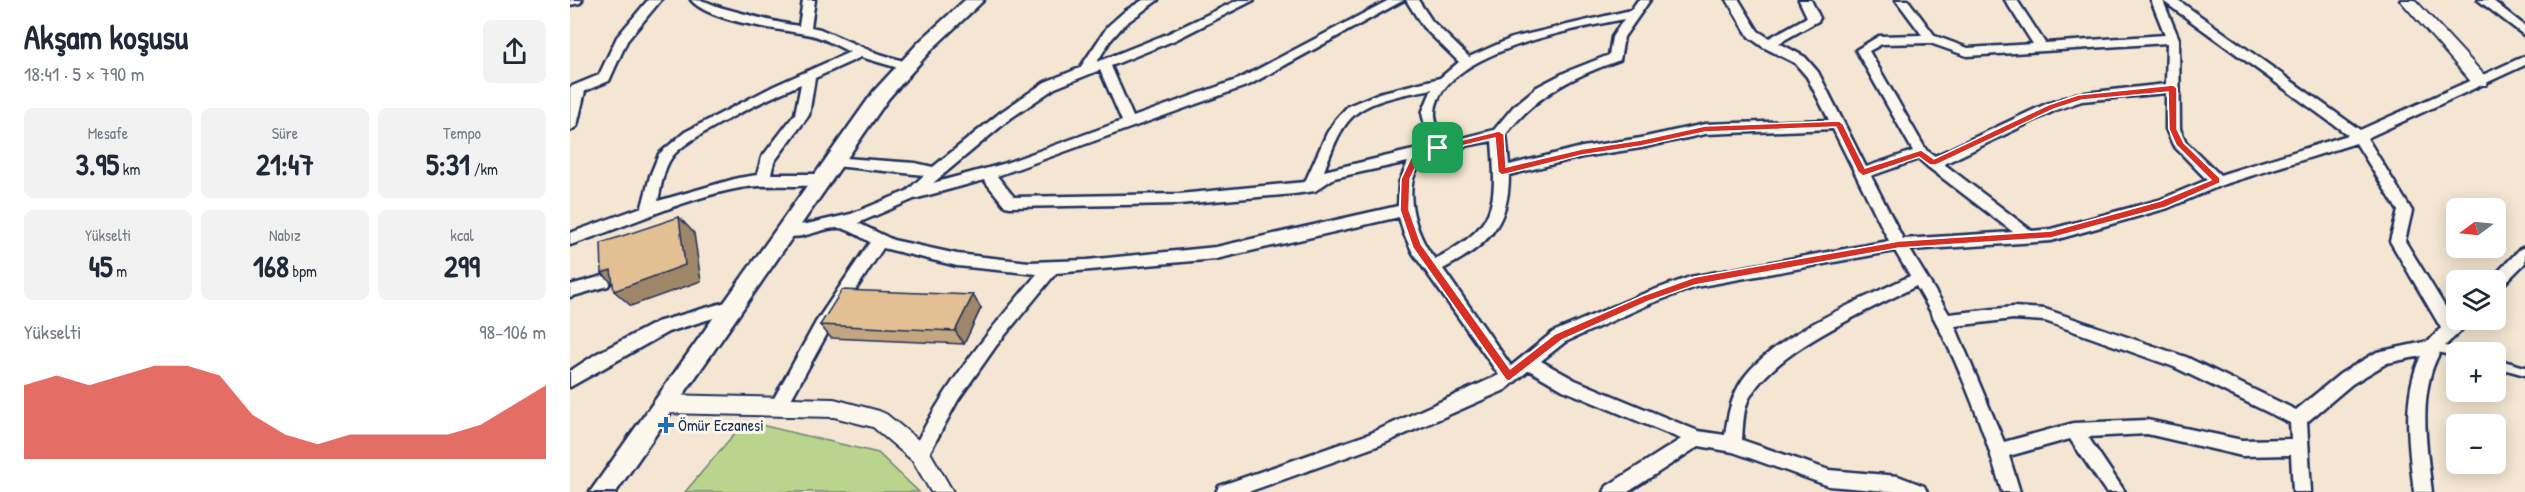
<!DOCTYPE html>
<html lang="tr">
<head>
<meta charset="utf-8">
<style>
  body { margin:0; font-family:"Patrick Hand",sans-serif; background:#f2f2f3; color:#1f2937; height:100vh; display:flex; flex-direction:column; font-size:22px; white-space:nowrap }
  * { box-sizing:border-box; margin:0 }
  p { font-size:20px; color:#747a83 }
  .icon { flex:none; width:33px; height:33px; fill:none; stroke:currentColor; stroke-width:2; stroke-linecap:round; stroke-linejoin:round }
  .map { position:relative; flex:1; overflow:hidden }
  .side { display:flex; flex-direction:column; background:#fff; width:570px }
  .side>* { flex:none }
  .needle { width:39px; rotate:255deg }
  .fabs { position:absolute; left:1876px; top:198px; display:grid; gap:12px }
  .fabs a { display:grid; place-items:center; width:60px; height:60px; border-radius:9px; background:#fff; box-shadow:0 3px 15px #0003; font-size:30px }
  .pin { position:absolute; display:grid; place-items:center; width:51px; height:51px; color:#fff; margin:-26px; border-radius:12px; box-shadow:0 3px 9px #0006 }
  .round { display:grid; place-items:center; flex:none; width:63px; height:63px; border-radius:9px; background:#f2f2f3 }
  .overview { display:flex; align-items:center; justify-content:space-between; height:102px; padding:0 24px }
  h1 { font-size:33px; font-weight:700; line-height:45px }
  .figures { display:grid; grid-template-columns:repeat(3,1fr); gap:9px; height:102px; padding:6px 24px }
  .figures div { display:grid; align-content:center; border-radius:9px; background:#f2f2f3; text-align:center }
  .figures b { font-size:30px; font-weight:700 }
  .figures small { font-size:16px; font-weight:400 }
  .figures p { font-size:16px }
  .chart { height:168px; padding:12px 24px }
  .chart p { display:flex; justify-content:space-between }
  .chart svg { width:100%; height:108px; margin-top:6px; fill:#d93025; opacity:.7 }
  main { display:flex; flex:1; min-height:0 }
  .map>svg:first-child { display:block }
  .green { fill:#b9d48c; stroke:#6a8275; stroke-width:1.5 }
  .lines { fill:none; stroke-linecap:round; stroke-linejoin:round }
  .service-casing { stroke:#1b2f5e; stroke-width:13 }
  .minor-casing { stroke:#1b2f5e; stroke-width:5 }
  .tertiary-casing { stroke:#1b2f5e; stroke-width:4 }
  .secondary-casing { stroke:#1b2f5e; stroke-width:5 }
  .service { stroke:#fbf7ec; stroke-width:8 }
  .minor { fill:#fbf7ec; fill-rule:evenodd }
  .tertiary { fill:#fbf7ec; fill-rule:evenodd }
  .secondary { fill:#fbf7ec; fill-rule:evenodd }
  .wall { fill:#c3a57f; stroke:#1b2f5e; stroke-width:1.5 }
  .shaded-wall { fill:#9f8668; stroke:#1b2f5e; stroke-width:1.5 }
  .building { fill:#e3c094; stroke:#1b2f5e; stroke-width:1.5 }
  .route { fill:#d93025; stroke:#fff; stroke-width:1.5; fill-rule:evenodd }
  .poi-dot { fill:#1f6fb2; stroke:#fbf7ec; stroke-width:2 }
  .labels { text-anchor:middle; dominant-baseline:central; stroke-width:6; stroke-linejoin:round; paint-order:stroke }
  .poi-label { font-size:16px; fill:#1b2f5e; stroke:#fbf7ec; text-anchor:start }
</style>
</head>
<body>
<main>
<section class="side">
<div class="overview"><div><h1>Akşam koşusu</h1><p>18:41 · 5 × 790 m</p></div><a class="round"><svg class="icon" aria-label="share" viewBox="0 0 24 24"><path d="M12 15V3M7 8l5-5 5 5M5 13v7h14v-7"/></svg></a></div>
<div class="figures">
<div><p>Mesafe</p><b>3.95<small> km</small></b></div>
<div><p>Süre</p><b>21:47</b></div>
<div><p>Tempo</p><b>5:31<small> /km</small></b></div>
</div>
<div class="figures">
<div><p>Yükselti</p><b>45<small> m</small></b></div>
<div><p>Nabız</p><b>168<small> bpm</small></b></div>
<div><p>kcal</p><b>299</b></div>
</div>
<div class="chart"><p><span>Yükselti</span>98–106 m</p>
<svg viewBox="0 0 160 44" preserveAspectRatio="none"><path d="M0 44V14L10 10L20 14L30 10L40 6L50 6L60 10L70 26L80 34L90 38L100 34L110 34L120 34L130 34L140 30L150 22L160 14V44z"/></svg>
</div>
</section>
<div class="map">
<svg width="1955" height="492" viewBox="0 0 1955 492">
  <rect width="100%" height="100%" fill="#f4e6d2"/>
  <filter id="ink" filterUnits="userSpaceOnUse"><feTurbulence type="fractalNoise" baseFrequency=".0167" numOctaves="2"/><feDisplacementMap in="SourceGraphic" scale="12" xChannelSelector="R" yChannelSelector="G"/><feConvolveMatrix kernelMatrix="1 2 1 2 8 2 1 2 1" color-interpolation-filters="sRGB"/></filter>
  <g filter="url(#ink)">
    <!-- green -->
    <path class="green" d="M 175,421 L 308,453 L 349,492 L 115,492 Z"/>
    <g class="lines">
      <defs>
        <path id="service" d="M 1864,347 L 1887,353
          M 1926,363 L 1955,371"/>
        <path id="minor" d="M 0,0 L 12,0 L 10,3 L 0,5 Z
          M 78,0 L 91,0 L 57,41 L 39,81 L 15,91 L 7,126 L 0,131 L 0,87 L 29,75 L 47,37 Z
          M 121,0 C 139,0 138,4 153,8 C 178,15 203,22 229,26 L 233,0 L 245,0 L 241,27 L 250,29 L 303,52 L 340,63 L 341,66 L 335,70 L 291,57 L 245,78 L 239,115 L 204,162 L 201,174 L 252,174 L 257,175 L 259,179 L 257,183 C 235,189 197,183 170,188 C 111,199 57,227 0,245 L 0,233 L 72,207 L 80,176 L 89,154 L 115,132 L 204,86 L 280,52 C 267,46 254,38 241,35 C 211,29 141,23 121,0 ZM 231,84 L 225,114 L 192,157 L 187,175 L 168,178 L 88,201 C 91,188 93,169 102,157 C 117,136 204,96 231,84 Z
          M 573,0 L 588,0 L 555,24 L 540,41 L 527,62 L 597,34 L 668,0 L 684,0 L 605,40 L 541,66 L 563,117 L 669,79 L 819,0 L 834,0 L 679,85 L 427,176 L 444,197 L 609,194 L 735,182 L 757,133 L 766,119 L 778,106 L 809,93 L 870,78 L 889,62 L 853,27 L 836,0 L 848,0 L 862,21 L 899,57 L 942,38 L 1061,10 L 1068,0 L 1080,0 L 1054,37 L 1050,60 C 1004,76 966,95 936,134 L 939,165 L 1012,147 L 1071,138 L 1135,124 L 1259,120 L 1237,77 L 1225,63 L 1193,47 L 1179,37 L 1157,0 L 1169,0 L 1188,31 L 1199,38 L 1237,17 L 1229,0 L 1241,0 L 1250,18 L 1248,21 L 1209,43 L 1235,57 L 1248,72 L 1296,167 L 1343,151 L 1286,50 L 1309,36 L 1352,35 L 1326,0 L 1338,0 L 1365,36 L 1398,48 L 1463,44 L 1435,0 L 1447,0 L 1475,43 L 1595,35 L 1581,0 L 1608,0 L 1790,130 L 1955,56 L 1955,65 L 1797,138 L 1842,211 L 1835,241 L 1882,318 L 1887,315 L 1887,320 L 1899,320 C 1892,334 1876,341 1869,354 C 1847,394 1857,450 1862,492 L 1844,492 C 1839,449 1831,397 1851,356 L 1817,363 L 1782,384 L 1737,422 L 1741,492 L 1723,492 L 1721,455 L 1672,456 L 1577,434 L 1518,437 L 1555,492 L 1536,492 L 1500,439 L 1439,456 L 1450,492 L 1432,492 C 1412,421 1384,350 1346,286 C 1300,310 1197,353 1177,403 C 1173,414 1173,428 1172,440 L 1259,470 L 1328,476 L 1354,486 L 1357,492 L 1327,492 L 1259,486 L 1163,452 L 1129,446 L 1058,492 L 1034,492 L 1037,486 L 1111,439 L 993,390 L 959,370 L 935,390 L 810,445 L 678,492 L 646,492 L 649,486 L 799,434 L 929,375 L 843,253 L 834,234 L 829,217 L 646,259 L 486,273 L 426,346 L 388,400 L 356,459 L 350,462 L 344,459 L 341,454 C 373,386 420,330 467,274 L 387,266 L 313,248 L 258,332 L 214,412 L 208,414 L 202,412 L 200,407 L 202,402 L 246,322 L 300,242 C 292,238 278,228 269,228 C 250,227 232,242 211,235 L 209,231 L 211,227 L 237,224 L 281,214 L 337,191 L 354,175 L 265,166 L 260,165 L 258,161 L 260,157 L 345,163 L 363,167 L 431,112 L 475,82 L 510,68 L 538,26 L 555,11 ZM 1593,1 L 1778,135 L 1650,175 L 1616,142 L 1610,129 L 1609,39 ZM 1054,19 L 1042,37 L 1039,55 L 996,72 L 967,87 L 943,107 L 924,130 L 873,143 C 870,133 864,122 865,112 C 870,51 1008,29 1054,19 ZM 1360,43 L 1397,56 L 1597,43 L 1596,84 L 1506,94 L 1476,104 L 1365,156 L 1356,150 L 1299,51 L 1312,44 ZM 530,70 L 552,121 L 433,164 L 363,183 L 441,118 L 485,88 ZM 862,89 L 852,113 L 860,146 L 754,171 C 761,153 768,131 782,117 C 800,99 837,94 862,89 ZM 1596,93 L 1596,129 L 1603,145 L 1637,180 L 1589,200 L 1481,229 L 1462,231 L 1374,164 L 1486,110 L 1512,101 ZM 1263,129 L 1319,241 L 1120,277 L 1070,295 L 983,332 L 941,366 L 873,269 C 916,246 939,227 939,175 L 1012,157 L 1071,148 L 1135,134 ZM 922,141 C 927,206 927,227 865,259 C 845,236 827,179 858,157 C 868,150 908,144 922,141 ZM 1786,143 L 1828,211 L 1820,241 L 1871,328 L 1859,341 L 1807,352 L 1770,374 L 1726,410 L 1616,357 L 1475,309 L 1443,307 L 1379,314 L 1340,250 L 1481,241 L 1598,208 L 1652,185 ZM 1349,159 L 1358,167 L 1443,232 L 1333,239 L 1301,176 ZM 838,162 L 829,183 L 828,206 L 646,247 L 517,260 L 459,262 L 387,254 L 323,240 L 288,223 L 344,199 L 414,180 L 435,206 L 440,207 L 609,204 L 724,194 L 745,191 L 764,178 ZM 1325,251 L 1340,276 C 1291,300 1204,335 1173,379 C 1161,397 1158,414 1155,435 L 1128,431 L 1005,380 L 971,361 L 995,342 L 1082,303 L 1126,287 ZM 1443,319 L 1475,321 L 1604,367 L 1720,423 L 1721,439 L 1672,440 L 1577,420 L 1504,423 L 1434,442 L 1385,326 Z
          M 1908,0 L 1922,0 L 1955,26 L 1955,36 Z
          M 1955,247 L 1955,263 L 1931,287 L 1926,289 L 1926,280 L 1920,280 L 1921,279 L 1950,249 Z
          M 33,276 L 38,278 L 41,282 L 38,286 L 0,297 L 0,285 Z
          M 163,300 L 169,302 L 171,306 L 169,310 L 98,332 L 0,387 L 0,371 L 26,354 L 87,322 Z"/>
        <path id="tertiary" d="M 1830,0 L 1845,0 L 1916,77 L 1918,81 L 1916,85 L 1904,85 Z
          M 94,395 L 264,399 L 309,411 L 316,414 L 357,447 L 383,492 L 361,492 L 343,461 L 303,427 L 264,417 L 94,413 L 87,410 L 84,404 L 87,398 Z"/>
        <path id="secondary" d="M 395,0 L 414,0 L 362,49 L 318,99 L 46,492 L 20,492 L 304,91 L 350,41 Z"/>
      </defs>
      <!-- service casing -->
      <use href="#service" class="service-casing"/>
      <!-- minor casing -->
      <use href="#minor" class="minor-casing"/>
      <!-- tertiary casing -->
      <use href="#tertiary" class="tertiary-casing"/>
      <!-- secondary casing -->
      <use href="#secondary" class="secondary-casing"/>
      <!-- service -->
      <use href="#service" class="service"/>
      <!-- minor -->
      <use href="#minor" class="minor"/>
      <!-- tertiary -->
      <use href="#tertiary" class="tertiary"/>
      <!-- secondary -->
      <use href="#secondary" class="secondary"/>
    </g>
    <!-- wall -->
    <path class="wall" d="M 411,308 L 394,344 L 261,338 L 250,325 Z"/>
    <!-- shaded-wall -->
    <path class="shaded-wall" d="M 109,217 L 124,233 L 131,281 L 61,306 L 44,291 L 48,289 L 32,273 Z
      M 403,295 L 411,308 L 394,344 L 385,331 Z"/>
    <!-- building -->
    <path class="building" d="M 109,217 L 115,265 L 44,291 L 41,270 L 32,273 L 31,243 Z
      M 272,290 L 403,295 L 385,331 L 250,325 Z"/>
  </g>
  <!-- route -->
  <path class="route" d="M 1603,85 L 1607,88 L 1607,129 L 1614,143 L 1650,178 L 1650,183 L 1596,207 L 1481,238 L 1329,248 L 1125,285 L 1079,301 L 992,340 L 939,381 L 936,380 L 843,248 L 830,210 L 831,179 L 841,158 L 852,150 L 929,131 L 934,134 L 936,167 L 1012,149 L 1071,140 L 1135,126 L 1269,121 L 1273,124 L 1295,168 L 1351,150 L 1364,159 L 1478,105 L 1508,95 ZM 1598,92 L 1599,129 L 1606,145 L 1641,180 L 1590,201 L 1481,231 L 1329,241 L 1125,277 L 1072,296 L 985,334 L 940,369 L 851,244 L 839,210 L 840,179 L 848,162 L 858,154 L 925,138 L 928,172 L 932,175 L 1012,155 L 1071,146 L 1135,132 L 1266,127 L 1288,172 L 1293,176 L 1349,157 L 1360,165 L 1366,165 L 1484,109 L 1512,100 Z"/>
  <!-- markers -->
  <path class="poi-dot" d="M93 416h6v6h6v6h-6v6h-6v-6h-6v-6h6z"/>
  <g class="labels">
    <!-- poi labels -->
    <g class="poi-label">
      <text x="108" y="425">Ömür Eczanesi</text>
    </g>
  </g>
</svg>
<div class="fabs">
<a><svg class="needle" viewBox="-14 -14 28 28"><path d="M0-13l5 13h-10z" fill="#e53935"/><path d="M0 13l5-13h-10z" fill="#747a83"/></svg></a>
<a><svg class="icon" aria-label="layers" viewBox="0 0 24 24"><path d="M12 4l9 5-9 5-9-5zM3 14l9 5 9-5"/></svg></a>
<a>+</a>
<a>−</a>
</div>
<div class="pin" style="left:868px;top:148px;background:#1e9e55"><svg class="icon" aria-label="arrive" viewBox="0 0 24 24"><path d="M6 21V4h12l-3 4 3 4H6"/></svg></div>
</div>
</main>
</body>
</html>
